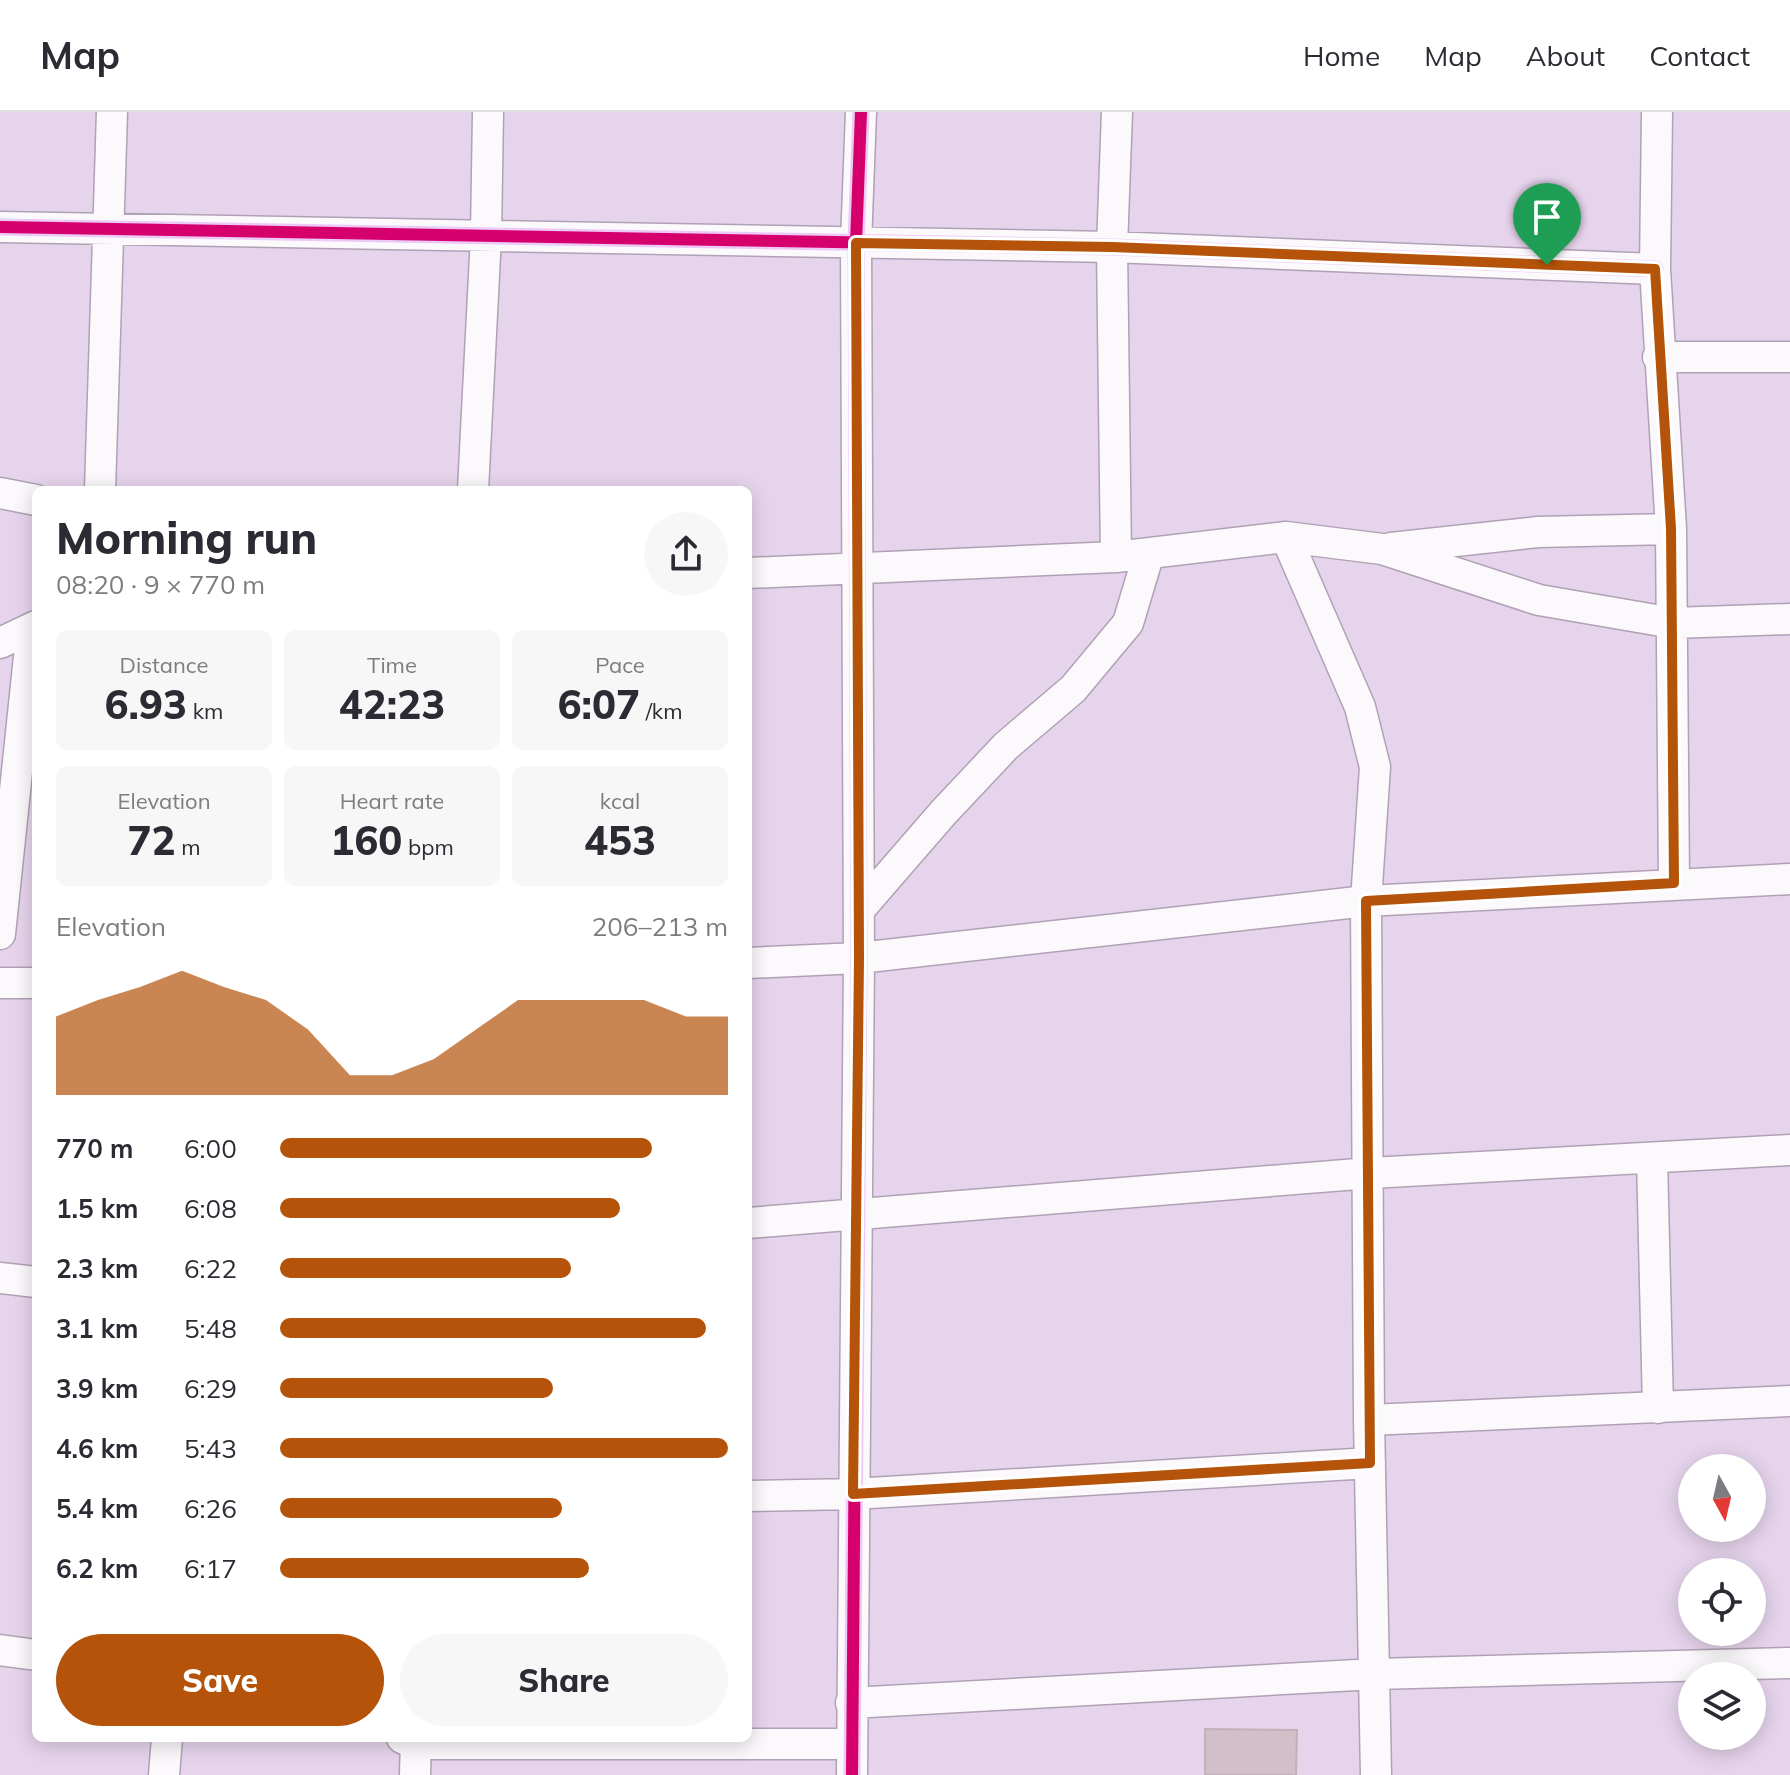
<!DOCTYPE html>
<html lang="en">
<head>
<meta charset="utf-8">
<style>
  body { margin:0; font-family:Mulish,sans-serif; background:#f7f7f7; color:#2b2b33; height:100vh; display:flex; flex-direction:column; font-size:30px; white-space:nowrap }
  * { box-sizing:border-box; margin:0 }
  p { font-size:26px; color:#7c7c81 }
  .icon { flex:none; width:44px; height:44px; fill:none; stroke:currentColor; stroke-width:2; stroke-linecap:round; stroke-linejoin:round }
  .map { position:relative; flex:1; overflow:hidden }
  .side { position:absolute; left:32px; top:374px; width:720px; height:1256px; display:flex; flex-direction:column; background:#fff; border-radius:12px; box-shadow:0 4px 20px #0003 }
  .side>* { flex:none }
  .needle { width:52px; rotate:172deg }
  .controls { position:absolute; left:1678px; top:1342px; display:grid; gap:16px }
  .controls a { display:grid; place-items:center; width:88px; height:88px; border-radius:50%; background:#fff; box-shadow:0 4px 20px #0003; font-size:40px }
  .pin { position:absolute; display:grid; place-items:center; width:68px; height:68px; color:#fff; margin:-82px -34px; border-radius:50% 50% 50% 0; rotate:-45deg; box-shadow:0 0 8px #0007 }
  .pin .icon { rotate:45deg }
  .round { display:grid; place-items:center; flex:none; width:84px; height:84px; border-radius:42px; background:#f7f7f7 }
  .overview { display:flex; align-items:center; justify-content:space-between; height:136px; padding:0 24px }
  h1 { font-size:44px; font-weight:800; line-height:60px }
  .stats { display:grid; grid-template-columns:repeat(3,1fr); gap:12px; height:136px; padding:8px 24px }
  .stats div { display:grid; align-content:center; border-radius:12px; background:#f7f7f7; text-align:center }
  .stats b { font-size:40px; font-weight:800 }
  .stats small { font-size:22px; font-weight:400 }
  .stats p { font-size:22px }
  .chart { height:224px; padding:16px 24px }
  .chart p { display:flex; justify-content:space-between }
  .chart svg { width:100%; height:144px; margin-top:8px; fill:#b45309; opacity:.7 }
  .cta { display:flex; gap:16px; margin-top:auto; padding:16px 24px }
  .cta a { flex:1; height:92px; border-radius:48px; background:#b45309; color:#fff; font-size:32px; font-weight:800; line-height:92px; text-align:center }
  .cta a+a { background:#f7f7f7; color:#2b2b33 }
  ul { padding:0 24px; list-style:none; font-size:26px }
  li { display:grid; grid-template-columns:128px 96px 1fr; align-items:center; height:60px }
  li i { height:20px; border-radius:10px; background:#b45309 }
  header { display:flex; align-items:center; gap:48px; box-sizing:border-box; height:112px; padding:0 40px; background:#fff; border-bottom:2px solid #e1e1e2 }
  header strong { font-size:38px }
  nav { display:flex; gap:44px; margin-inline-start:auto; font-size:28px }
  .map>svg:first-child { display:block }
  .building { fill:#d3bfca; stroke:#c2b0ba; stroke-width:2 }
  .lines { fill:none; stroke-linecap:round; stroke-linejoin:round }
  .minor-casing { stroke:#b0a1b4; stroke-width:33 }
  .minor { stroke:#fbf9fc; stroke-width:30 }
  .cycleway-casing { stroke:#ecc9f6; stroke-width:17 }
  .cycleway { stroke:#d6006c; stroke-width:12 }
  .route-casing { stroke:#fff; stroke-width:16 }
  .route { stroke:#b45309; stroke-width:10 }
</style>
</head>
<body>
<header>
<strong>Map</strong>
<nav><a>Home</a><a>Map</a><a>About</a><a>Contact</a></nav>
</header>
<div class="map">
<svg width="1790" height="1663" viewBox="0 0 1790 1663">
  <rect width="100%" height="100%" fill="#e6d4ec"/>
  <!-- building -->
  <path class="building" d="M 1205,1617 L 1297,1618 L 1296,1663 L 1205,1663 Z"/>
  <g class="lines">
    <defs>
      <path id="minor" d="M 1657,0 L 1655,157 L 1671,417 L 1674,771
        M 0,115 L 1112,135 L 1655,157
        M 1658,245 L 1790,245
        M 100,378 L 112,0
        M 473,378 L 486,124 L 488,0
        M 0,381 L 36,388
        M 1286,425 L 1360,595 L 1375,655 L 1366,789 L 1369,1308 L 1376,1663
        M 1391,436 L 1538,420 L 1671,417
        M 1116,445 L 1112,135 L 1117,0
        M 748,461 L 1116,445 L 1286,425 L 1382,437 L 1539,488 L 1673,511 L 1790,507
        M 0,531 L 36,514
        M 859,798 L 943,701 L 1006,634 L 1073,577 L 1128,511 L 1149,441
        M 0,822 L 32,516
        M 748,851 L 859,846 L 1366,789 L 1790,767
        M 0,871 L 36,871
        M 1652,1046 L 1658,1296
        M 748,1111 L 1370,1061 L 1790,1038
        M 0,1166 L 36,1170
        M 1369,1308 L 1790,1289
        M 748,1384 L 853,1382 L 1370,1351
        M 0,1538 L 36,1543
        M 851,1591 L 1375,1562 L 1790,1551
        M 402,1626 L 416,1632 L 851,1632
        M 164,1663 L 167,1626
        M 415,1663 L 416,1626
        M 852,1663 L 859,846 L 856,131 L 861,0"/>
    </defs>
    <!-- minor casing -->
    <use href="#minor" class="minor-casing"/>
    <!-- minor -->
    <use href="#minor" class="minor"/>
    <defs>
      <path id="cycleway" d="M 0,115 L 1112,135 L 1655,157
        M 852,1663 L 859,846 L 856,131 L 861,0"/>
    </defs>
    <!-- cycleway casing -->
    <use href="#cycleway" class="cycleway-casing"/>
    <!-- cycleway -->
    <use href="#cycleway" class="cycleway"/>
  </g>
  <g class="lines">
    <defs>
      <path id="route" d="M 856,131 L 1112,135 L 1655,157 L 1671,417 L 1674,771 L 1366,789 L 1370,1351 L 853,1382 L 859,846 Z"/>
    </defs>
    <!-- route casing -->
    <use href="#route" class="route-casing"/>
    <!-- route -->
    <use href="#route" class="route"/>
  </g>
</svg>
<div class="controls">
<a><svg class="needle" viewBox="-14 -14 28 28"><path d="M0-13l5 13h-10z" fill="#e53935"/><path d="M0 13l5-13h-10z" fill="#7c7c81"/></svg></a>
<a><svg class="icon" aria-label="locate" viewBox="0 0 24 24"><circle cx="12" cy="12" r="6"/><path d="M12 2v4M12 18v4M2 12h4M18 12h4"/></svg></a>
<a><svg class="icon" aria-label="layers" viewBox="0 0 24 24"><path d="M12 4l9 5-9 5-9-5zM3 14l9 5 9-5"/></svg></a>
</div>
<div class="pin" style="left:1547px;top:153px;background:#1e9e55"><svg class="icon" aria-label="arrive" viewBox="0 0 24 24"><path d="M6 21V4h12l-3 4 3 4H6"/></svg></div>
<section class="side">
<div class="overview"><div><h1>Morning run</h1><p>08:20 · 9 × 770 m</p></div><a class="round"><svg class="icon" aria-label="share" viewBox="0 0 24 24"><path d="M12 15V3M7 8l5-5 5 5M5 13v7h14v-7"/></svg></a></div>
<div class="stats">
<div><p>Distance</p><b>6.93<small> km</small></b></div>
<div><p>Time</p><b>42:23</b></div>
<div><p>Pace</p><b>6:07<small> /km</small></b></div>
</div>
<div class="stats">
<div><p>Elevation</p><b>72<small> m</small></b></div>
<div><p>Heart rate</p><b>160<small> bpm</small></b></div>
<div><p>kcal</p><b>453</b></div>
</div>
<div class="chart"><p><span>Elevation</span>206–213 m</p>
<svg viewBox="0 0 160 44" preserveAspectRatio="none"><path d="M0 44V20L10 15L20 11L30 6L40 11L50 15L60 24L70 38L80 38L90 33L100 24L110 15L120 15L130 15L140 15L150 20L160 20V44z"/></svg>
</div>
<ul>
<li><b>770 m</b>6:00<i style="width:83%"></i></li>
<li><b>1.5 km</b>6:08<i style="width:76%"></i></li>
<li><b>2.3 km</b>6:22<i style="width:65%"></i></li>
<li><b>3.1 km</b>5:48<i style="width:95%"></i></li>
<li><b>3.9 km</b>6:29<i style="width:61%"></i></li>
<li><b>4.6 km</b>5:43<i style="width:100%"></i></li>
<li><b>5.4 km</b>6:26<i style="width:63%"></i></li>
<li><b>6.2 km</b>6:17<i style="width:69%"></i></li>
</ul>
<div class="cta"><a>Save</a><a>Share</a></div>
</section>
</div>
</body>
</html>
